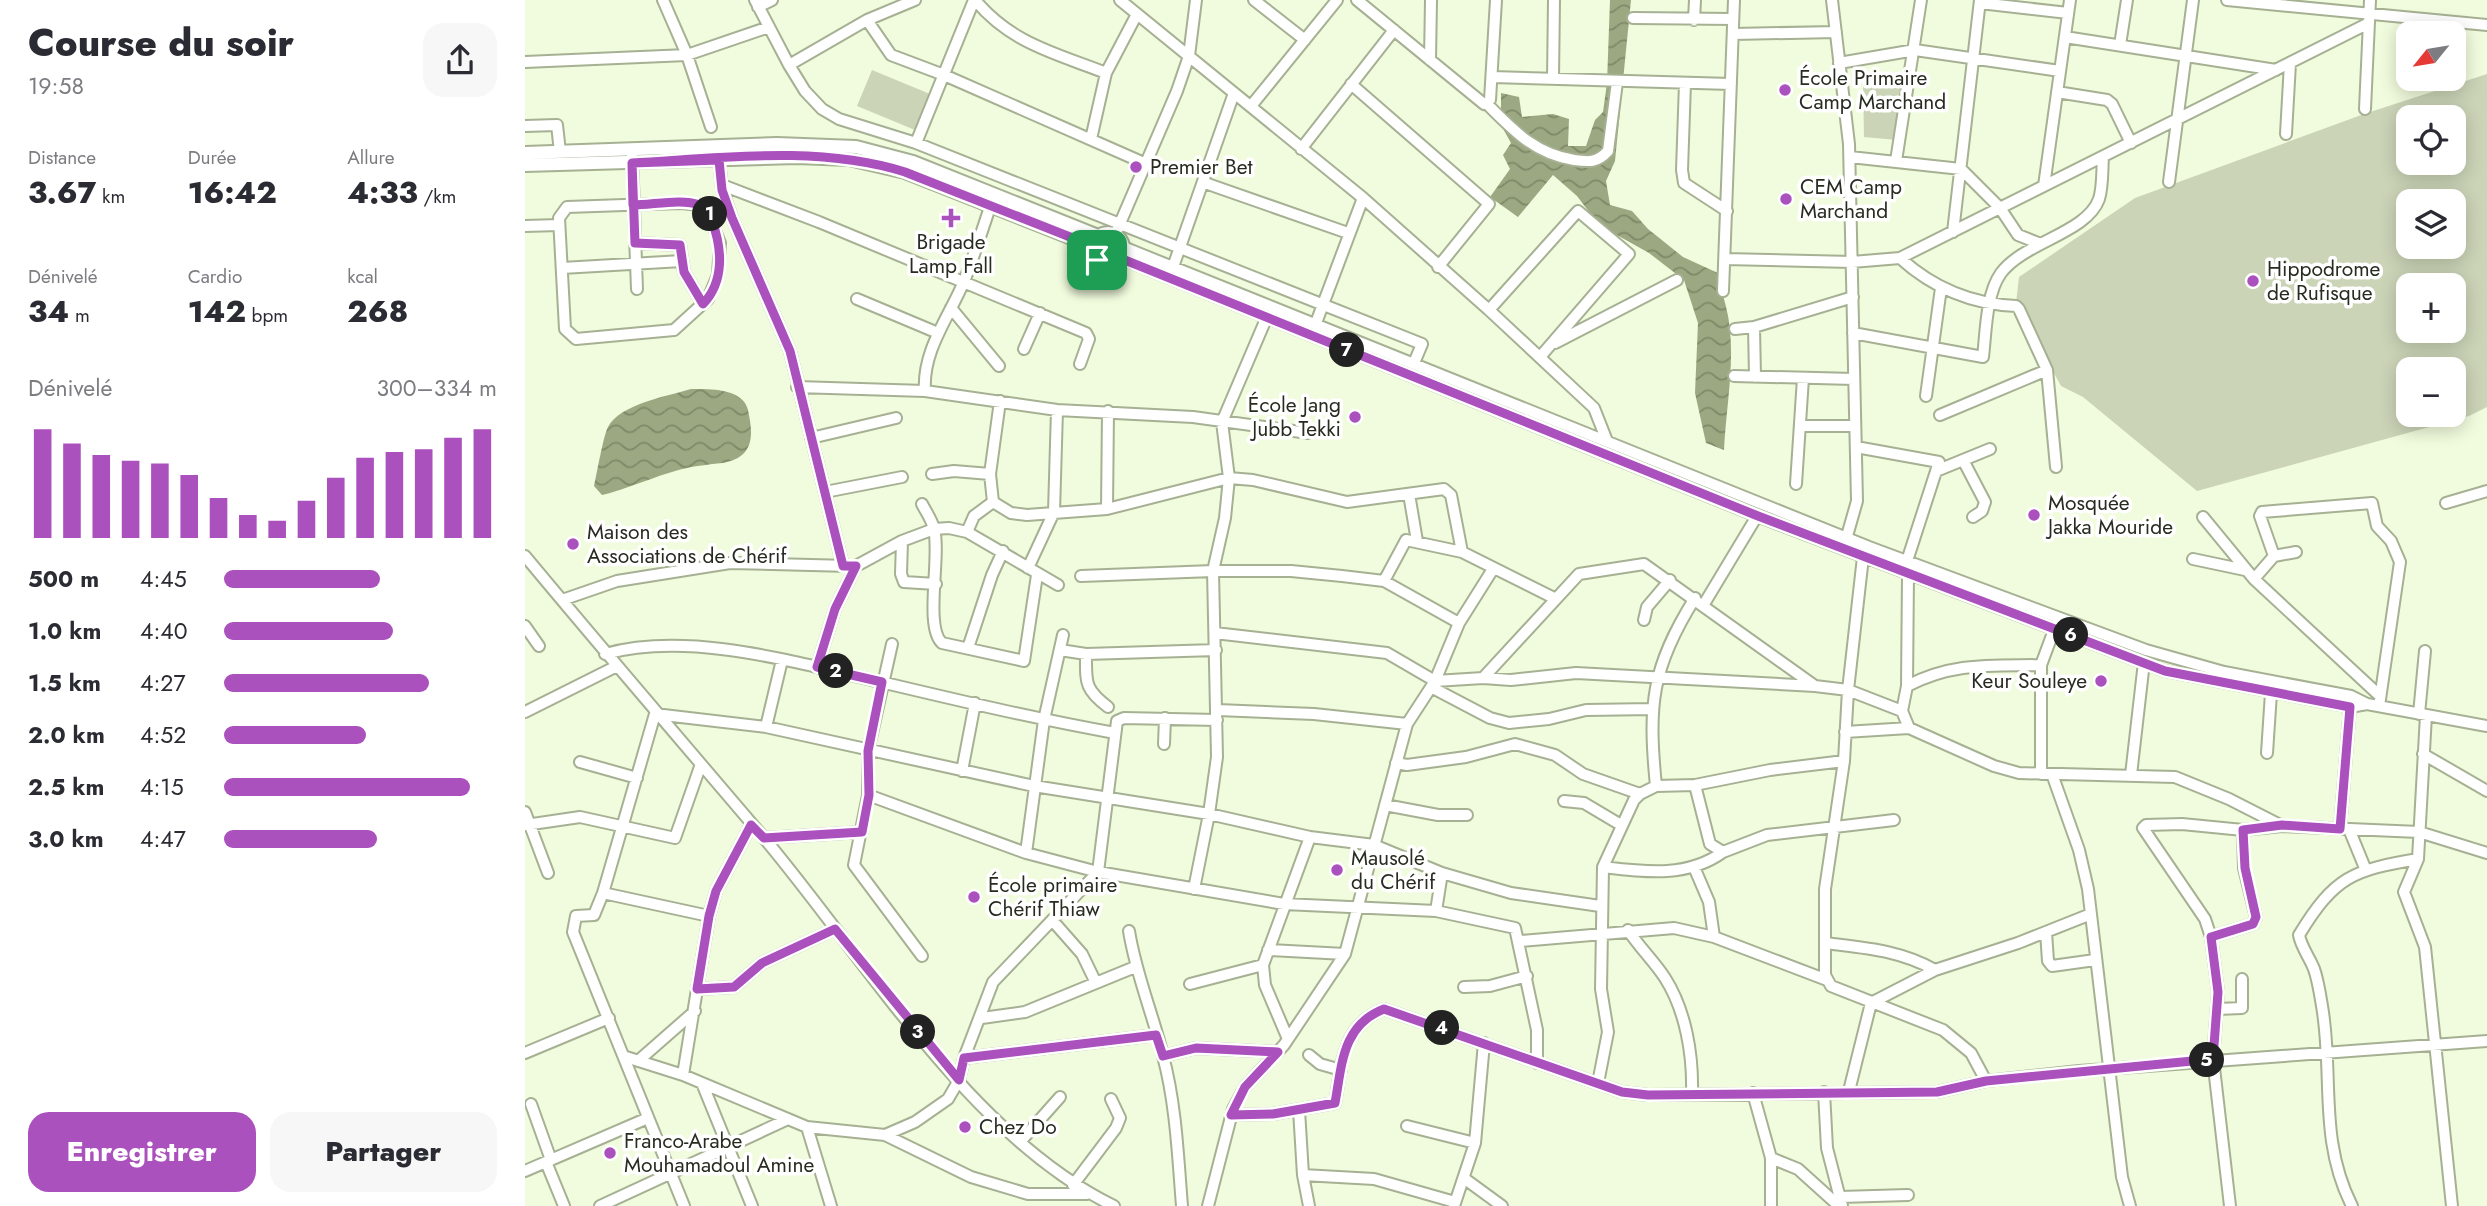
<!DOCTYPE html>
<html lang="fr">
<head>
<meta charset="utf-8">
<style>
  body { margin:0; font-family:Jost,sans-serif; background:#f7f7f7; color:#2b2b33; height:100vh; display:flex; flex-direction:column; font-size:26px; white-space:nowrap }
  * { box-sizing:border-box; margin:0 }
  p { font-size:23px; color:#7c7c81 }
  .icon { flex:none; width:38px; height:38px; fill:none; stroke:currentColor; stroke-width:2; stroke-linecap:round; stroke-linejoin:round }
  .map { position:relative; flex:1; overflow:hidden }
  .side { display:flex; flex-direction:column; background:#fff; width:525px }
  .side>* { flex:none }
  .needle { width:46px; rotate:240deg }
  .controls { position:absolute; left:1871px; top:21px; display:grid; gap:14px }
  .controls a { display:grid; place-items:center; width:70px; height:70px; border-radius:14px; background:#fff; box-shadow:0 4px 18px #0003; font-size:35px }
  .pin { position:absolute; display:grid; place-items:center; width:60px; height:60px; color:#fff; margin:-30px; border-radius:14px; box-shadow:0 4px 10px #0006 }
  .km { position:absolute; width:35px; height:35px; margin:-18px; border-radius:50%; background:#222; color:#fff; font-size:19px; line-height:35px; text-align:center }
  .round { display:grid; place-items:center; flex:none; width:74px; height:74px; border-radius:21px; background:#f7f7f7 }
  .headline { display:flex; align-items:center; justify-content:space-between; height:119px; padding:0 28px }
  h1 { font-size:38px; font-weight:800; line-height:52px }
  .metrics { display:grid; grid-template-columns:repeat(3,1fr); gap:10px; height:119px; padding:7px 28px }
  .metrics div { display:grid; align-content:center }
  .metrics b { font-size:30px; font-weight:800 }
  .metrics small { font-size:19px; font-weight:400 }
  .metrics p { font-size:19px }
  .chart { height:196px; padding:14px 28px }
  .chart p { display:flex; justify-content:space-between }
  .chart svg { width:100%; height:126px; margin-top:7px; stroke:#ab51bd; stroke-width:6 }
  .cta { display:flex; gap:14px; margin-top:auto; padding:14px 28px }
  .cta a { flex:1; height:80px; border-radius:21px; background:#ab51bd; color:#fff; font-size:28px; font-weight:800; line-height:80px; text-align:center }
  .cta a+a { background:#f7f7f7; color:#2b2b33 }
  ul { padding:0 28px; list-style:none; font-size:23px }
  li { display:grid; grid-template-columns:112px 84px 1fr; align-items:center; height:52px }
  li i { height:18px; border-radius:9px; background:#ab51bd }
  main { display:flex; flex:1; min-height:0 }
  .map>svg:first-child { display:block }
  .grass { fill:#cbd4b7; fill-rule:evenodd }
  .water { fill:url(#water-waves) }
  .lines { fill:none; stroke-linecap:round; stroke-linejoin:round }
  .minor-casing { stroke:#a6b093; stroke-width:14 }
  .major-casing { stroke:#a6b093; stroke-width:16 }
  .minor { stroke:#fff; stroke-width:10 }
  .major { stroke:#fff; stroke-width:12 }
  .route-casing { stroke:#fff; stroke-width:14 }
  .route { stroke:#ab51bd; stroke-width:9 }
  .poi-dot { fill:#ab51bd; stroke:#fff; stroke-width:2.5 }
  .labels { text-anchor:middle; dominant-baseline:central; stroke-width:7; stroke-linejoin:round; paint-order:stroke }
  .poi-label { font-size:21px; fill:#282b20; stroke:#fff; text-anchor:start }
</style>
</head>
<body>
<main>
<section class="side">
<div class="headline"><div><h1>Course du soir</h1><p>19:58</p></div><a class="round"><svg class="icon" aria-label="share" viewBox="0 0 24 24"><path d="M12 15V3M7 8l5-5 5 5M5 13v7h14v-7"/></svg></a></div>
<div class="metrics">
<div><p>Distance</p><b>3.67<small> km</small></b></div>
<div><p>Durée</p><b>16:42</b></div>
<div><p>Allure</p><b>4:33<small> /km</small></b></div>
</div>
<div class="metrics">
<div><p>Dénivelé</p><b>34<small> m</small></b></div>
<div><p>Cardio</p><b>142<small> bpm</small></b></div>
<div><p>kcal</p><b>268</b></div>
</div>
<div class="chart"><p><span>Dénivelé</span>300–334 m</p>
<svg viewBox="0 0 160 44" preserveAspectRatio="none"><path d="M5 44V6M15 44V11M25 44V15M35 44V17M45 44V18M55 44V22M65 44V30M75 44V36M85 44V38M95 44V31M105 44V23M115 44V16M125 44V14M135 44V13M145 44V9M155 44V6"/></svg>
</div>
<ul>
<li><b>500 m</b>4:45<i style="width:57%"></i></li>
<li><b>1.0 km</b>4:40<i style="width:62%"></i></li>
<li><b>1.5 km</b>4:27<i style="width:75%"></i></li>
<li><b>2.0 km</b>4:52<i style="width:52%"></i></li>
<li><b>2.5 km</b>4:15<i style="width:90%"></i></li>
<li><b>3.0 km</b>4:47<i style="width:56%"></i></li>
</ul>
<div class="cta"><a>Enregistrer</a><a>Partager</a></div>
</section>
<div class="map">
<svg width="1962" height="1206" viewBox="0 0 1962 1206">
  <defs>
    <pattern id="water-waves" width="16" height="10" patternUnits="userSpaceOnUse" patternTransform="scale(1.75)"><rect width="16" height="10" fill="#9ca881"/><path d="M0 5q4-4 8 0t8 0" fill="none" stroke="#7f8969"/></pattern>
  </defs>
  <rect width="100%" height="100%" fill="#f1fbdd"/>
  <!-- grass -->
  <path class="grass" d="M 347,70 L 405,94 L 390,130 L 332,106 Z
    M 1962,74 L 1962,407 L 1944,416 L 1672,491 L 1558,397 L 1536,386 L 1491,303 L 1494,277 L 1610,198 L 1839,114 ZM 1883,117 L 1928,117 L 1928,163 L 1883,163 ZM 1883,201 L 1928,201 L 1928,247 L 1883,247 ZM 1883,285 L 1928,285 L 1928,331 L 1883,331 ZM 1883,369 L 1928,369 L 1928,415 L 1883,415 Z
    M 1338,84 L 1377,87 L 1372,140 L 1339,137 Z"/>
  <!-- water -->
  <path class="water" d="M 1085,0 L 1106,0 L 1090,161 L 1081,181 L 1085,205 L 1107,211 L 1123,229 L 1158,257 L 1195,274 C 1195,291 1202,305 1204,322 C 1210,364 1201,408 1199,450 L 1181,443 L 1170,393 L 1173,323 L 1159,280 L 1124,253 L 1074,225 L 1052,196 L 1028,175 L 993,217 L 965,197 L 985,169 L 978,155 L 986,143 L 976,125 L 976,93 L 994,97 L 997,117 L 1028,114 L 1044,119 L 1043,146 L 1061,146 L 1070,120 L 1078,112 L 1082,83 Z
    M 166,389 C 184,389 218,388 223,410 C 226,425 230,444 217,455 C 206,464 193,463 181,465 C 145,468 111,487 77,495 L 69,486 C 72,473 78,437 83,427 C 95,404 143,396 166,389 Z"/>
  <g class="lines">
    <defs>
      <path id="minor" d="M 138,0 L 162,55 L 186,127
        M 230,0 L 264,65 L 280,91 L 297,109 L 314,119 L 391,143 L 897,344 L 889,363
        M 450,0 C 487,44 530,53 581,73
        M 595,0 L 838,198 L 964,310 L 1069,408 L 1082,441
        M 729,0 L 780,40
        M 832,0 L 959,104 L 965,100 L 971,0
        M 1307,0 L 1324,144 L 1332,501 L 1320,543
        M 1702,0 L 1962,25
        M 1455,3 L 1543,13
        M 233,7 L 247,0
        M 1108,18 L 1208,19
        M 342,20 L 366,55 L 419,75 L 619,163
        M 1169,20 L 1170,0
        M 1208,34 L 1311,32
        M 1540,37 L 1751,70
        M 1595,45 L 1602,0
        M 905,60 L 906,0
        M 0,62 L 162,55 L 244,27
        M 1314,63 L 1390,50 L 1535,71
        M 264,65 L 342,20 L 390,0
        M 967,77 L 1206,84
        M 1028,79 L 1029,0
        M 1905,79 L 1905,82
        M 1160,83 L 1157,170 L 1159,183 L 1202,211
        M 826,84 L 964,204 L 913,267
        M 1532,92 L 1582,100 L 1587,104 L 1606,143
        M 962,104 C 989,131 1010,154 1049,160 C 1064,162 1072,163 1083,151 L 1092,82
        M 726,106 L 812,0
        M 1840,109 L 1845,0
        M 0,126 L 32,125 L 35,152
        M 1761,134 L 1765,63
        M 566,139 L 581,73 L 612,14
        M 391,143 L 449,0
        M 776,149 L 869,30
        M 107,156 L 112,289
        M 1325,157 L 1436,169 L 1475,208 L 1493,235 L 1513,243
        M 194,160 L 197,189 L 207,218 L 265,351 L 318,566
        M 1371,161 L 1396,0
        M 1644,182 L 1668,0
        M 680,183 L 823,233
        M 197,185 L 294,222 L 561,333 L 564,339 L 555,364
        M 1519,186 L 1545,0
        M 156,203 L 175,205 L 181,208 L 195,243 L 193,275 L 183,299 L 149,330 L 51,339 L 40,329 L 34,218 L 42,207 Z
        M 465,207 C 457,231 449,256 440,279 C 425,316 397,350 400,391 L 532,410 L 668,417 L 783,433
        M 0,226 L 34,225
        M 1428,232 L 1455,0
        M 590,235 L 652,91 L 664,56 L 671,0
        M 110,243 L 155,245 L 159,272 L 178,304
        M 598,247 L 1344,547 L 1621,650 L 1699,672 L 1826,696 L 1842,704 L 1962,726
        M 595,258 L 1232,516 L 1640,671 L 1825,707 L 1842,704
        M 1375,258 C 1408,288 1447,304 1491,306 L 1494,309 L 1522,370 L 1531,467
        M 1200,259 L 1327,262 L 1375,258 L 1844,23
        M 648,267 L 709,93
        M 37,268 L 157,261
        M 1198,291 L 1209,0
        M 332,299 L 413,333
        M 426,308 L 474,366
        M 964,310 L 1053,211 L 1104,254 L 1015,357
        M 791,323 L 838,198
        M 1229,327 L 1230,377
        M 1210,329 L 1229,327 L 1328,297
        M 1328,333 L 1458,357 C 1461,331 1461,294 1476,273 C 1499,242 1562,233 1574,199 C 1578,187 1577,170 1578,157
        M 1030,343 L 1152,280
        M 499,349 L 515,313
        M 1209,376 L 1329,379
        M 272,387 L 400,391
        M 1401,396 L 1416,288
        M 1415,415 L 1522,370
        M 1276,426 L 1330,426
        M 286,438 L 371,418
        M 1331,447 L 1414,462 L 1382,561
        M 1438,460 L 1460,502 L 1457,511 L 1448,517
        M 1411,471 L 1465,449
        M 407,474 L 429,471 L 465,474
        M 1271,484 L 1278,378
        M 300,492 L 377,477
        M 884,494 L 892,541
        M 468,502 L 486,513 L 502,515 L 582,509 L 704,478 L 728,480 L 822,502 L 919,489 L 926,495 L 937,552
        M 1921,503 L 1962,491
        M 397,504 C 401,512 407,520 409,529 C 416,556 399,627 417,643 L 499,661 L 512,575
        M 582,509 L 583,411
        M 1678,517 L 1729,579 L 1855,696
        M 442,532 L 449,516 L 468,502 L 465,474 L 475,401
        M 377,541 L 376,574 L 379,582 L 411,584
        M 0,556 C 79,651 159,744 239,838 C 341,959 445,1136 589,1206
        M 1749,556 L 1771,552
        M 1338,557 L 1323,690 L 1319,761 L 1300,889 L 1300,975 L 1306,986 L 1418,1030 L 1446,1053 L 1461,1081
        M 1668,559 L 1720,570
        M 503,568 L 529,512 L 532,410
        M 1383,574 L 1382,686 L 1377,711 L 1384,728
        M 556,576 L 688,571 L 766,571 L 817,576 L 859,581 L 934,623
        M 1729,579 L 1749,556 L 1735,516 L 1737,512 L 1847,503 L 1852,526 L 1866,541 L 1875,562 L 1854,706
        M 859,581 L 881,540 L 937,552 L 1029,598
        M 37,600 L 92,581 L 205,563 L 325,566
        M 1179,604 L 1232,516
        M 1119,620 L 1122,607 L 1145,580
        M 0,626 L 14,646
        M 690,633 L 862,653 L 910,681 L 958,678 L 986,680 L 1051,673 L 1290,686 L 1323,690 L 1377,711
        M 367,644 L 343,751 L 343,795 L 329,865 L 397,956
        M 443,648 L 467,575 L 478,551
        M 535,650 L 561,654 L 691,650
        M 80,654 C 166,630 275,664 360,683 C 436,701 512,719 590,733
        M 561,654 C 561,682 559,689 583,707
        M 292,667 L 310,609 L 331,566 L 377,541 L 409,529 L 424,528 L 442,532 L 533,585
        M 958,678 L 1054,574 L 1119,564 L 1290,686
        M 1382,686 C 1428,662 1466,666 1516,665
        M 906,687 L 965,718 L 984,723 L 1024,719 L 1061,710 L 1128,709
        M 693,710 L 789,714 L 882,724
        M 0,712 L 92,666
        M 1894,714 L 1900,651
        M 1901,715 L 1893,859 L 1879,892 L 1900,947 L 1927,1206
        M 241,727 L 257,660
        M 1320,732 L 1384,728 L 1469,766 L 1494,773 L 1650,777 L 1704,799 L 1757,826 L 1894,832 L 1962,853
        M 639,744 L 640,718
        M 1742,753 L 1746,693
        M 1898,754 L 1962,791
        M 55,762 L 112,778
        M 871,763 L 882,765 L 941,757 L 990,744 L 1030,755 L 1058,774 L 1115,794
        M 437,771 L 450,703
        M 1516,774 L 1516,665 L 1532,622
        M 1527,774 L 1554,850 L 1563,889 L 1597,1177 L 1605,1206
        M 1606,775 L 1619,662
        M 1170,785 L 1185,844 L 1198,852 L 1242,835 L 1369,820
        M 1131,786 C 1123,705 1126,668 1170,598
        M 343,795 L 501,853 L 573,872 L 759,904 L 911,911 L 990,928 L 1012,1030 L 1012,1063
        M 1039,801 L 1059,803 L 1096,825
        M 860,805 L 913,815 L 942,815
        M 0,812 L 23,873
        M 0,825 L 55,817 L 150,838 L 176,764
        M 1815,829 L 1825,707
        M 1824,829 L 1840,868
        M 239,838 L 337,832
        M 501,853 L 519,720 L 538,635
        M 1078,867 C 1120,872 1162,878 1198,852
        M 1169,867 L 1184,902 L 1189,937
        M 669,889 L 684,814 L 692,757 L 688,571 L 700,518 L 704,478 L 697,422 L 741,319
        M 78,893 L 184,916
        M 911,911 L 917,873
        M 527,920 L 557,954 L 571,983
        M 1103,930 C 1114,947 1129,961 1140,978 C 1161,1011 1168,1055 1167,1093
        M 604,931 C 611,975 628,1014 638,1056 C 651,1104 653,1157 657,1206
        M 1521,932 L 1523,961 L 1527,966 L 1570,960
        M 1686,937 L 1728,924 L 1731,917 L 1719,868 L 1718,830 L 1757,826
        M 995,941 L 1149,928 L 1189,937 L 1302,980
        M 1300,943 C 1339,948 1375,950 1410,970
        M 743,950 L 820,954
        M 665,984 L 738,965
        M 939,987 L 965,986 L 1002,976
        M 172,989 L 209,987 L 237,963 L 310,929
        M 1692,1009 L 1717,1008 L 1717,979
        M 457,1018 L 500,1012 L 610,967
        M 763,1039 L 740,985 L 738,965 L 785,837
        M 0,1053 L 84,1018
        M 784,1055 L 795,1064 L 816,1070
        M 638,1056 L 671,1048 L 753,1052
        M 101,1057 L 158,1075 L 282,1127 L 360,1135 L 446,1177 L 503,1194 L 562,1194
        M 439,1058 L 631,1035
        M 113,1061 L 170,1011
        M 158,1075 L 184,916 L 191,891 L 226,825
        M 177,1083 L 227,1206
        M 1073,1083 L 1083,1032 L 1076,989 L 1078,867 L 1109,800 L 1115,794 L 1131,786 L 1170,785 L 1245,770 L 1319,761
        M 1324,1091 L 1346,1003 L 1410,970 L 1493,943 L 1566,914
        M 1299,1092 L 1302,1148 L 1317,1206
        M 1228,1093 L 1246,1158 L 1273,1169 L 1314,1206
        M 6,1104 L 26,1160
        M 774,1110 L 778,1175 L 784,1206
        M 706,1115 L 748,1114 L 810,1103 C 817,1064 817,1025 859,1009 L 1097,1092 L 1123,1095 L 1412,1092 L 1461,1081 L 1554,1071 L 1962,1041
        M 882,1126 L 950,1143
        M 282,1127 L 306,1206
        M 360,1135 L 390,1122 L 423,1099 L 434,1080 L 439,1058 L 468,982 L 573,872 L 592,721 L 599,718 L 692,720
        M 495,1142 L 535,1097
        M 21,1162 L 39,1206
        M 0,1171 L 123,1118
        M 778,1175 L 849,1179 L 930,1202
        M 940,1179 L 977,1206
        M 548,1185 L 591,1128 L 595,1118 L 586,1099
        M 1315,1197 L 1383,1195
        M 75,1206 L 261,1120
        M 159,1206 L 48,932 L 51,916 L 69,915 L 78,893 L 130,714 L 241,727 L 509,786 L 684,814 L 785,837 L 849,845 L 917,873 L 986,893 L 1075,906
        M 683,1206 L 708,1109 L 720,1087 L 759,1045 L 820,954 L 882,724 L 910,681 L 934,623 L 968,569
        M 929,1206 L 950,1143 L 959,1043
        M 1246,1206 L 1246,1158
        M 1705,1206 L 1688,1059 L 1693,992 L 1686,937 L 1680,919 L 1618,828 L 1621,825 L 1657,824 L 1718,830
        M 1827,1206 C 1793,1139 1809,1075 1797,1006 C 1795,994 1793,980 1789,969 C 1785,958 1776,947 1774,935 C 1810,876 1828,870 1893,859"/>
      <path id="major" d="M 0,153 L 252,144 L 331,147 L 388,162 L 573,236
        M 0,165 L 272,157 L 324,159 L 380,172 L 567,246
        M568 248a15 15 0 1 1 30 0a15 15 0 1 1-30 0Z"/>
    </defs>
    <!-- minor casing -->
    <use href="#minor" class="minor-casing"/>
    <!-- major casing -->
    <use href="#major" class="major-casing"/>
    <!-- minor -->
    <use href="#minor" class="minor"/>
    <!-- major -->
    <use href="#major" class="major"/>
  </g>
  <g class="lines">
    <defs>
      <path id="route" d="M 572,260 L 568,246 L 380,172 C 293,145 197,158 107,163 C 108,190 109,216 110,243 L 155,245 L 159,272 L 178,304 C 200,281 197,248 187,221 C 185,214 182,207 175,205 C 156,198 128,205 108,205 L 107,163 L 194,160 L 197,190 L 207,218 L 265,351 L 318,566 L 331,566 L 310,609 L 292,667 L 357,682 L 343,751 L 344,795 L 337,832 L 239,838 L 226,825 L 191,891 L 184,916 L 172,989 L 209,987 L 237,963 L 310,929 L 434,1080 L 439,1058 L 631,1035 L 638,1056 L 671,1048 L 753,1052 L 720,1087 L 706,1115 L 748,1114 L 810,1103 C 817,1065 817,1025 859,1009 L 1097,1092 L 1123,1095 L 1412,1092 L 1461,1081 L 1688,1059 L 1693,992 L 1686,937 L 1728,924 L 1731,917 L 1720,868 L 1718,830 L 1757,825 L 1815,829 L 1825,707 L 1640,671 L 1233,516 L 595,258 L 586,264 L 572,260"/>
    </defs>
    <!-- route casing -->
    <use href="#route" class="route-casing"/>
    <!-- route -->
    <use href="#route" class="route"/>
  </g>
  <!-- markers -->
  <g class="poi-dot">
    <circle cx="1260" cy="90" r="7"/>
    <circle cx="611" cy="167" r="7"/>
    <circle cx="1261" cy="199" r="7"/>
    <path d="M422.5 207.5h7v7h7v7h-7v7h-7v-7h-7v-7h7z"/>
    <circle cx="1728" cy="281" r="7"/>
    <circle cx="830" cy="417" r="7"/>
    <circle cx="1509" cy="515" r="7"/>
    <circle cx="48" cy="544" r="7"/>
    <circle cx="1576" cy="681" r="7"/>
    <circle cx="812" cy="870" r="7"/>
    <circle cx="449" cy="897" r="7"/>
    <circle cx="440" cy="1127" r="7"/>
    <circle cx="85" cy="1153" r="7"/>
  </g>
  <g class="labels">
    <!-- poi labels -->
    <g class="poi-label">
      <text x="1274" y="78">École Primaire<tspan x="1274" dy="24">Camp Marchand</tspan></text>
      <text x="625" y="167">Premier Bet</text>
      <text x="1275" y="187">CEM Camp<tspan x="1275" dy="24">Marchand</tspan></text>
      <text x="426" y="242" text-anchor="middle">Brigade<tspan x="426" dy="24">Lamp Fall</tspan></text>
      <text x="1742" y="269">Hippodrome<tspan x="1742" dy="24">de Rufisque</tspan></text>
      <text x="816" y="405" text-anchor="end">École Jang<tspan x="816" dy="24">Jubb Tekki</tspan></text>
      <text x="1523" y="503">Mosquée<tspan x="1523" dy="24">Jakka Mouride</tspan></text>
      <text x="62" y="532">Maison des<tspan x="62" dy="24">Associations de Chérif</tspan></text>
      <text x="1562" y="681" text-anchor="end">Keur Souleye</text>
      <text x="826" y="858">Mausolé<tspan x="826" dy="24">du Chérif</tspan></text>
      <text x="463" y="885">École primaire<tspan x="463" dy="24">Chérif Thiaw</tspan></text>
      <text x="454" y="1127">Chez Do</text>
      <text x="99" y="1141">Franco-Arabe<tspan x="99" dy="24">Mouhamadoul Amine</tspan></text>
    </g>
  </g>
</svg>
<div class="controls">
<a><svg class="needle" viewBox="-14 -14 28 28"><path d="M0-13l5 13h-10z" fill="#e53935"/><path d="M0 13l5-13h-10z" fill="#7c7c81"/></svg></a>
<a><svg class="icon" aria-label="locate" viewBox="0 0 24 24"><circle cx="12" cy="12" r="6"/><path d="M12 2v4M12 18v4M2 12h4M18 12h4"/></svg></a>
<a><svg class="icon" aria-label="layers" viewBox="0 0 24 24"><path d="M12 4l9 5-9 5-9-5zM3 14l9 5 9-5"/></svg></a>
<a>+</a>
<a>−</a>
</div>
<div class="pin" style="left:572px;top:260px;background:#1e9e55"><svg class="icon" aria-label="arrive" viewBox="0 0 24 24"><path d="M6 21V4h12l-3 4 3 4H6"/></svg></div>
<b class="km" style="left:185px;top:214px">1</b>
<b class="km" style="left:311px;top:671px">2</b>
<b class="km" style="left:393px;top:1032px">3</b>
<b class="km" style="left:917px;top:1028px">4</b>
<b class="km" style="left:1682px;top:1060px">5</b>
<b class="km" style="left:1546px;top:635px">6</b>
<b class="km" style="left:822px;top:350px">7</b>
</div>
</main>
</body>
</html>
